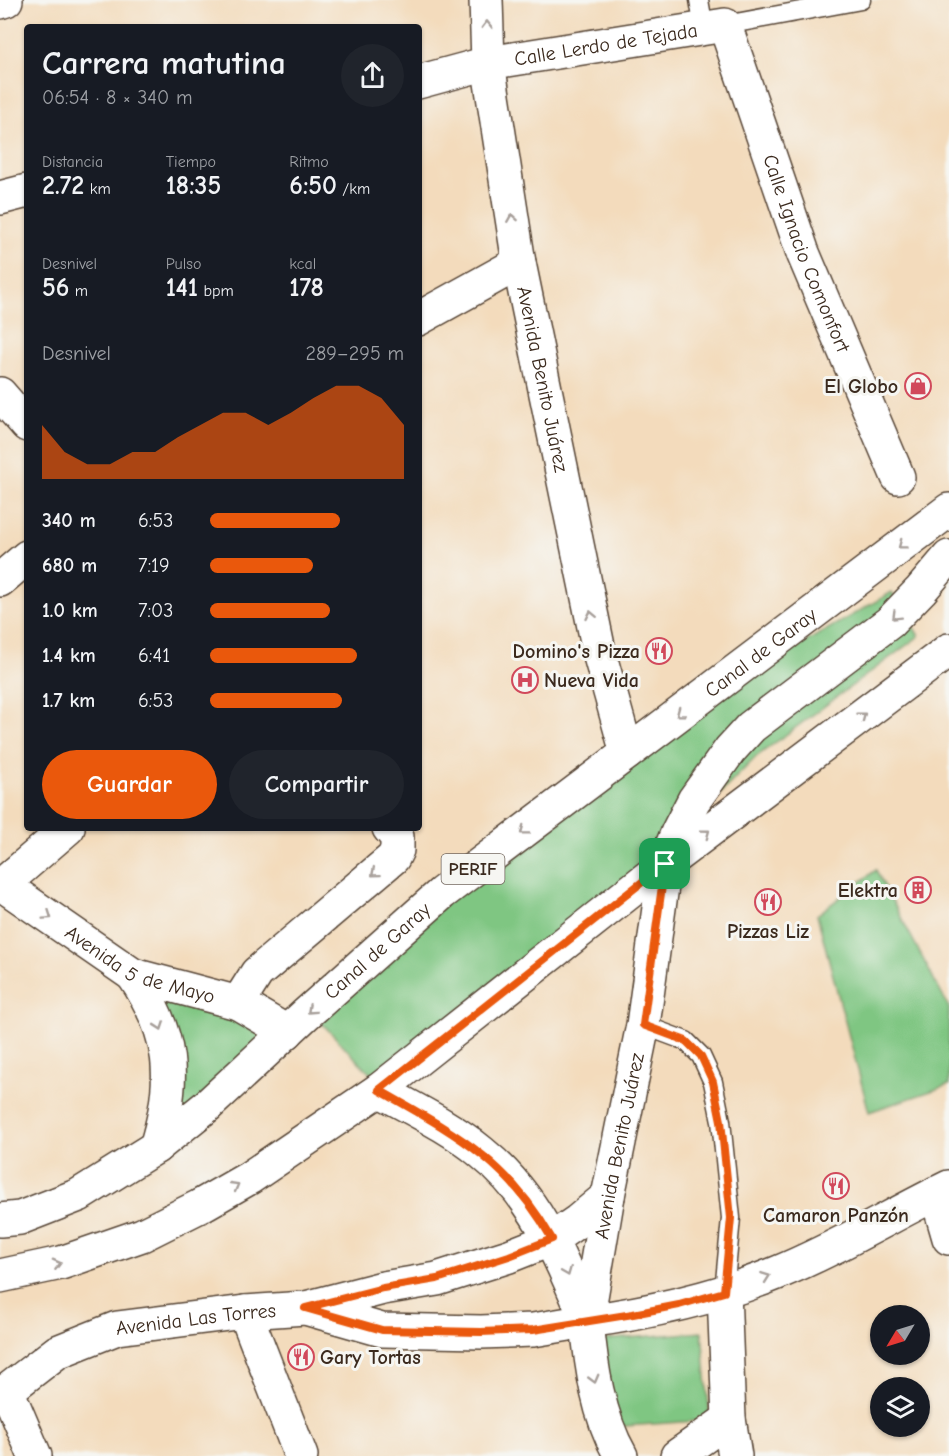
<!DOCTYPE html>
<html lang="es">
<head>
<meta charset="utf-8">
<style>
  body { margin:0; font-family:"Comic Neue",sans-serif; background:#20242c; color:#f1f3f6; height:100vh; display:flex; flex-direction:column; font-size:22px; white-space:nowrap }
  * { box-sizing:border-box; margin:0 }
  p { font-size:20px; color:#9ea1a6 }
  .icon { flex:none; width:33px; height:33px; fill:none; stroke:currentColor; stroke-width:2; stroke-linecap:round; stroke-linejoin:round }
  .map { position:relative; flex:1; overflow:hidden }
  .sheet { position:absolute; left:24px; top:24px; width:398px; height:807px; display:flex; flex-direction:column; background:#171b24; border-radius:6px; box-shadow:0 2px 4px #0004 }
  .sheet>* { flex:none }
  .needle { width:39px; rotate:232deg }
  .buttons { position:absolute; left:870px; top:1305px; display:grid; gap:12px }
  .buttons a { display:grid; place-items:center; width:60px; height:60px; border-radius:50%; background:#171b24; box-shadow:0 2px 4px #0004; font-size:30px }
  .pin { position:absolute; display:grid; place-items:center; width:51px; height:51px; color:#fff; margin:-26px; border-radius:12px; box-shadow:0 3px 9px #0006 }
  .round { display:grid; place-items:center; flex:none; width:63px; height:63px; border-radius:32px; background:#20242c }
  .overview { display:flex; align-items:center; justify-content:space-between; height:102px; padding:0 18px }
  h1 { font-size:33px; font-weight:700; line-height:45px }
  .metrics { display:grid; grid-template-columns:repeat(3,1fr); gap:9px; height:102px; padding:6px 18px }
  .metrics div { display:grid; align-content:center }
  .metrics b { font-size:26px; font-weight:700 }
  .metrics small { font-size:16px; font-weight:400 }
  .metrics p { font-size:16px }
  .chart { height:168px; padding:12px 18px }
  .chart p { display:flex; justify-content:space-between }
  .chart svg { width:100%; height:108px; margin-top:6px; fill:#ea580c; opacity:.7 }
  .action { display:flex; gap:12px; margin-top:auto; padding:12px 18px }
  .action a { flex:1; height:69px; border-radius:36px; background:#ea580c; color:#fff; font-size:24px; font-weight:700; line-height:69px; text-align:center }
  .action a+a { background:#20242c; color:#f1f3f6 }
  ul { padding:0 18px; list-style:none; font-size:20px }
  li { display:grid; grid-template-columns:96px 72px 1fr; align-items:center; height:45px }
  li i { height:15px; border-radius:8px; background:#ea580c }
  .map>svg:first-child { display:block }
  .green { fill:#7fc682; stroke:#5d7850; stroke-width:1.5 }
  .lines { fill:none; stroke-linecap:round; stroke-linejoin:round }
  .service-casing { stroke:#574536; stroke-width:21 }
  .minor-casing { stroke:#574536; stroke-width:36 }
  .tertiary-casing { stroke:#574536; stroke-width:36 }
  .primary-casing { stroke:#574536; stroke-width:36 }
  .service { stroke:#fff; stroke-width:18 }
  .minor { stroke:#fff; stroke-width:33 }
  .tertiary { stroke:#fff; stroke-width:33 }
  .primary { stroke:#fff; stroke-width:33 }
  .oneway { stroke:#a79f9a }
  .route-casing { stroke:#fff; stroke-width:12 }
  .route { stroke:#ea580c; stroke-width:8 }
  .labels { text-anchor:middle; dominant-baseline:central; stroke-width:6; stroke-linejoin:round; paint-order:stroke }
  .shield { fill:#f6f6f2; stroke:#73675e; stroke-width:1.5 }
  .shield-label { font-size:18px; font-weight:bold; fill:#3b2a1e }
  .street-label { font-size:20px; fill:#3b2a1e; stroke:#f6f6f2 }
  .poi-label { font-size:20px; font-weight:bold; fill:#3b2a1e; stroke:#f6f6f2; text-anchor:end }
</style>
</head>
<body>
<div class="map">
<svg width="949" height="1456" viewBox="0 0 949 1456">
  <rect width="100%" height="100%" fill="#f6f6f2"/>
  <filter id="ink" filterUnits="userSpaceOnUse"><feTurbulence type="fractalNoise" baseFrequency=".0167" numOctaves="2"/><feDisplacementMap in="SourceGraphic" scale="12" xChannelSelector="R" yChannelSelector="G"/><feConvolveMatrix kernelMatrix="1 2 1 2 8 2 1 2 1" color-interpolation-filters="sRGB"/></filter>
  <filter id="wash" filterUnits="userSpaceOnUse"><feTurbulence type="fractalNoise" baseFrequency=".008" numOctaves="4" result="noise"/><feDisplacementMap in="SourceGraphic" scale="24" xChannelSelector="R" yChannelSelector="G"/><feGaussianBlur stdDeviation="1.35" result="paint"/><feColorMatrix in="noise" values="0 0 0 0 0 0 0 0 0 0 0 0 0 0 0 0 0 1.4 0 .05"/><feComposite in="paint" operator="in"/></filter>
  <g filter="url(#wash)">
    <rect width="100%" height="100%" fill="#f3dbbc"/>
    <!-- green -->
    <path class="green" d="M 892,592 L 919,636 L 756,757 L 696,818 L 380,1084 L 314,1015 L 618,750 Z
      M 876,870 L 949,1008 L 949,1085 L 869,1112 L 817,915 Z
      M 147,993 L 235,1007 L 272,1036 L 160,1139 Z
      M 702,1332 L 710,1420 L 611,1427 L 603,1340 Z"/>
  </g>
  <g filter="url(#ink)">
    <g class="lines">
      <defs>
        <path id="service" d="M 699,0 L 704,28
          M 725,25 L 861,0
          M 643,1025 L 686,1041 L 701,1056 L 713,1082 L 721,1121 L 731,1218 L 724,1292"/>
        <g id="minor">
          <path d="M 0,2 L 6,0"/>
          <path id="s1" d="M 418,82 L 488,63 L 725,25 L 803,253 L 898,477"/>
          <path d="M 0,198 L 27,191"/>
          <path d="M 418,319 L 519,263"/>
          <path d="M 0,394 L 27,425"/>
          <path d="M 0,580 L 27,557"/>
          <path d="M 2,885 L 68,828"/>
          <path d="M 238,1003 L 257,973 L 393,858 L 397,850 L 397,837 L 389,828"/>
          <path d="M 936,1193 L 949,1238"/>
          <path d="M 306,1308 L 383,1288 L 437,1279 L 509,1256 L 552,1239 L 578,1221 L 608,1196"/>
          <path d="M 245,1312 L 301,1456"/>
          <path d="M 7,1390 L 35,1456"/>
          <path id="s2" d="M 0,1396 L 57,1352 L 117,1328 L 245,1312 L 305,1308 L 382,1330 L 481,1332 L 533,1330 L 587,1321 C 591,1366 598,1416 621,1456"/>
          <path d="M 677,1456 L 729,1419"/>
        </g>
        <g id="tertiary">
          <path id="s3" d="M 486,0 L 488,63 L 519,263 L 600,656 L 627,753"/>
          <path id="s4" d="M 0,883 L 133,975 L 238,1003 L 287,1032"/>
          <path d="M 379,1090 C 413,1109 451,1127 481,1152 C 537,1197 560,1257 587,1321"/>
          <path d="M 724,1292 L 729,1419 L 735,1456"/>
          <path id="s5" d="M 587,1321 L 608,1196 L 643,1025 L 665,864"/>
          <path d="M 587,1321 C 653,1312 716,1298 777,1273 C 836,1249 892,1215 949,1187"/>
        </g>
        <g id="primary">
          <path d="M 665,863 L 678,831 L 694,800 L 730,750 L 751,727 L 890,622 L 921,590 L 949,557"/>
          <path d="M 133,975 C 173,1034 177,1079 156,1147"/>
          <path id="s6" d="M 0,1220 L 20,1218 L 79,1195 L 156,1147 L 207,1106 L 305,1015 L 442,893 L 949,510"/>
          <path d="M 0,1276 L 61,1263 L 142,1235 L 200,1206 L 249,1178 L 379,1090 L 665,864 L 949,650"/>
        </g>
      </defs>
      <!-- service casing -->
      <use href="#service" class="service-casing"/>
      <!-- minor casing -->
      <use href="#minor" class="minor-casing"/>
      <!-- tertiary casing -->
      <use href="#tertiary" class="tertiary-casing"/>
      <!-- primary casing -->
      <use href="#primary" class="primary-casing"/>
      <!-- service -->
      <use href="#service" class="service"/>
      <!-- minor -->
      <use href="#minor" class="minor"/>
      <!-- tertiary -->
      <use href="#tertiary" class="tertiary"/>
      <!-- primary -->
      <use href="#primary" class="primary"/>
    </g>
    <!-- one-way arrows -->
    <defs><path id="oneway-chevron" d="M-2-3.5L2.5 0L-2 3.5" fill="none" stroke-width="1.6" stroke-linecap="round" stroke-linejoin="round" transform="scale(1.5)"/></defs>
    <g class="oneway">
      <use href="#oneway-chevron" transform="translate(487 25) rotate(-91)"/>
      <use href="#oneway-chevron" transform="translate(512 218) rotate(-99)"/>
      <use href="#oneway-chevron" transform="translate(902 545) rotate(143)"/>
      <use href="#oneway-chevron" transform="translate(591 615) rotate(-102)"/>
      <use href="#oneway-chevron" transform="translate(896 616) rotate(135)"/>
      <use href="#oneway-chevron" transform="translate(680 713) rotate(143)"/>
      <use href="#oneway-chevron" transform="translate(862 716) rotate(-37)"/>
      <use href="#oneway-chevron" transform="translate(524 831) rotate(143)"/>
      <use href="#oneway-chevron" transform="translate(706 833) rotate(-37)"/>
      <use href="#oneway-chevron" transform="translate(375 873) rotate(140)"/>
      <use href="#oneway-chevron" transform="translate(48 916) rotate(34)"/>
      <use href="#oneway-chevron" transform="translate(311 1010) rotate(138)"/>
      <use href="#oneway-chevron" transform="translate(160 1026) rotate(71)"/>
      <use href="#oneway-chevron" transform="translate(235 1186) rotate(-30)"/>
      <use href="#oneway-chevron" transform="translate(57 1264) rotate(-14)"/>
      <use href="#oneway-chevron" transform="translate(567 1272) rotate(68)"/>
      <use href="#oneway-chevron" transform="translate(766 1277) rotate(-20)"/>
      <use href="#oneway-chevron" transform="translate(594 1379) rotate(75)"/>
    </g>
  </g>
  <g class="lines" filter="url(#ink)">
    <defs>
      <path id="route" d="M 665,864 L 643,1025 L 686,1041 L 701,1056 L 713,1082 L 721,1121 L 731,1218 L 724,1292 L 679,1305 L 633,1314 L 533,1330 L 481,1332 L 382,1330 L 305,1308 L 383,1288 L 437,1279 L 509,1256 L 552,1239 C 508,1160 454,1133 379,1090 Z"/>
    </defs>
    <!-- route casing -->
    <use href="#route" class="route-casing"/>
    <!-- route -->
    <use href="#route" class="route"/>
  </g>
  <!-- icons -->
  <defs>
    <symbol id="shop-ring" viewBox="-11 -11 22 22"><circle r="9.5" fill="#f6f6f2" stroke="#d1495b" stroke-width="1.5"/><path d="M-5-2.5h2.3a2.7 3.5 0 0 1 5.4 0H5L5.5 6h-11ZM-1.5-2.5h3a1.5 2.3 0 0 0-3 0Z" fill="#d1495b"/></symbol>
    <symbol id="restaurant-ring" viewBox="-11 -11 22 22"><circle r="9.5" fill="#f6f6f2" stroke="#d1495b" stroke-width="1.5"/><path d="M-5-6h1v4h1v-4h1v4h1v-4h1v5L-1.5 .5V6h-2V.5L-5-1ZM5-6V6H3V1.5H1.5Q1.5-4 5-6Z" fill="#d1495b"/></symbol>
    <symbol id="hospital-ring" viewBox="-11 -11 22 22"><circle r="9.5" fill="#f6f6f2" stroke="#d1495b" stroke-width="1.5"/><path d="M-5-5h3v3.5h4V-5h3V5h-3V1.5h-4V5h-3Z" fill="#d1495b"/></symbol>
    <symbol id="building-ring" viewBox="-11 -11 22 22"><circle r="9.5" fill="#f6f6f2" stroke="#d1495b" stroke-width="1.5"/><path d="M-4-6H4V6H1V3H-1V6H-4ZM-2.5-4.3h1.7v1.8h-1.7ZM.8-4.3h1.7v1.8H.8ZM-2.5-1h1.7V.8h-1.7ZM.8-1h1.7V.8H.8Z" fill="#d1495b"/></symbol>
  </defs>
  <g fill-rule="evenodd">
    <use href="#shop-ring" x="903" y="371" width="30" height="30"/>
    <use href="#restaurant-ring" x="644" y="636" width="30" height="30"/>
    <use href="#hospital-ring" x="510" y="665" width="30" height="30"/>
    <use href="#building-ring" x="903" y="875" width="30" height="30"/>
    <use href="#restaurant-ring" x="753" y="887" width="30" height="30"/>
    <use href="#restaurant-ring" x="821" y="1171" width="30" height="30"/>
    <use href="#restaurant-ring" x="286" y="1342" width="30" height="30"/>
  </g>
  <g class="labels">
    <!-- shield labels -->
    <rect class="shield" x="441.5" y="854" width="63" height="30" rx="4.5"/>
    <g class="shield-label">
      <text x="473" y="869">PERIF</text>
    </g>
    <!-- street labels -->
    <g class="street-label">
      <text stroke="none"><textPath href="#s1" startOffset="192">Calle Lerdo de Tejada</textPath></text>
      <text stroke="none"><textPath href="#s1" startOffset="555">Calle Ignacio Comonfort</textPath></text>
      <text stroke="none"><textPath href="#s3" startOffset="384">Avenida Benito Juárez</textPath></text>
      <text stroke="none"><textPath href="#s6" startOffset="956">Canal de Garay</textPath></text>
      <text stroke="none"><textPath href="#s6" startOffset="470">Canal de Garay</textPath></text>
      <text stroke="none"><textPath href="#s4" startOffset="164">Avenida 5 de Mayo</textPath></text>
      <text stroke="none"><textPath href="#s5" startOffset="178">Avenida Benito Juárez</textPath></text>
      <text stroke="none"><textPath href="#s2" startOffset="216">Avenida Las Torres</textPath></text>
    </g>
    <!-- poi labels -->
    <g class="poi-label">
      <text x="898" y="386">El Globo</text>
      <text x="640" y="651">Domino's Pizza</text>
      <text x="544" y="680" text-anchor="start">Nueva Vida</text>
      <text x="898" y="890">Elektra</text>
      <text x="768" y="931" text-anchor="middle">Pizzas Liz</text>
      <text x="836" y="1215" text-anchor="middle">Camaron Panzón</text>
      <text x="320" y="1357" text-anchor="start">Gary Tortas</text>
    </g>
  </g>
</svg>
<div class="buttons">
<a><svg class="needle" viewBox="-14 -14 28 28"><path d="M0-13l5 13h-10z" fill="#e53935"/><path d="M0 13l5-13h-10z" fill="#9ea1a6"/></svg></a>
<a><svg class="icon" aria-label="layers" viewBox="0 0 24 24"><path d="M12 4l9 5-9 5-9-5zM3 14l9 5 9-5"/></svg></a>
</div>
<div class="pin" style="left:665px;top:864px;background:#1e9e55"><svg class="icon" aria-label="arrive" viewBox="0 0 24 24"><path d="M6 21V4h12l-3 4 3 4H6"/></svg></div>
<section class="sheet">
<div class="overview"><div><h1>Carrera matutina</h1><p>06:54 · 8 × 340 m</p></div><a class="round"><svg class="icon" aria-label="share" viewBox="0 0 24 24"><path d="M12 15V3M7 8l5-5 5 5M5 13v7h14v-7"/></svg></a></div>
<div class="metrics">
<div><p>Distancia</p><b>2.72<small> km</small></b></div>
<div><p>Tiempo</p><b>18:35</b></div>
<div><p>Ritmo</p><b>6:50<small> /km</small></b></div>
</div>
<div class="metrics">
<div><p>Desnivel</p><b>56<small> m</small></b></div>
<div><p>Pulso</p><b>141<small> bpm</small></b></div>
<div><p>kcal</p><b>178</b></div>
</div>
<div class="chart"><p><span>Desnivel</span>289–295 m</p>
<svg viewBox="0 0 160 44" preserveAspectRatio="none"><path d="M0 44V22L10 33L20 38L30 38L40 33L50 33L60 27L70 22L80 17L90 17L100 22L110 17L120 11L130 6L140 6L150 11L160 22V44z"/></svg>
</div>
<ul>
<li><b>340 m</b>6:53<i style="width:67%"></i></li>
<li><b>680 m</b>7:19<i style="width:53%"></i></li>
<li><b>1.0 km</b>7:03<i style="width:62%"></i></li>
<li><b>1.4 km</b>6:41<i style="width:76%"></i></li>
<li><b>1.7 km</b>6:53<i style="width:68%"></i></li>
</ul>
<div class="action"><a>Guardar</a><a>Compartir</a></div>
</section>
</div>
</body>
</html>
